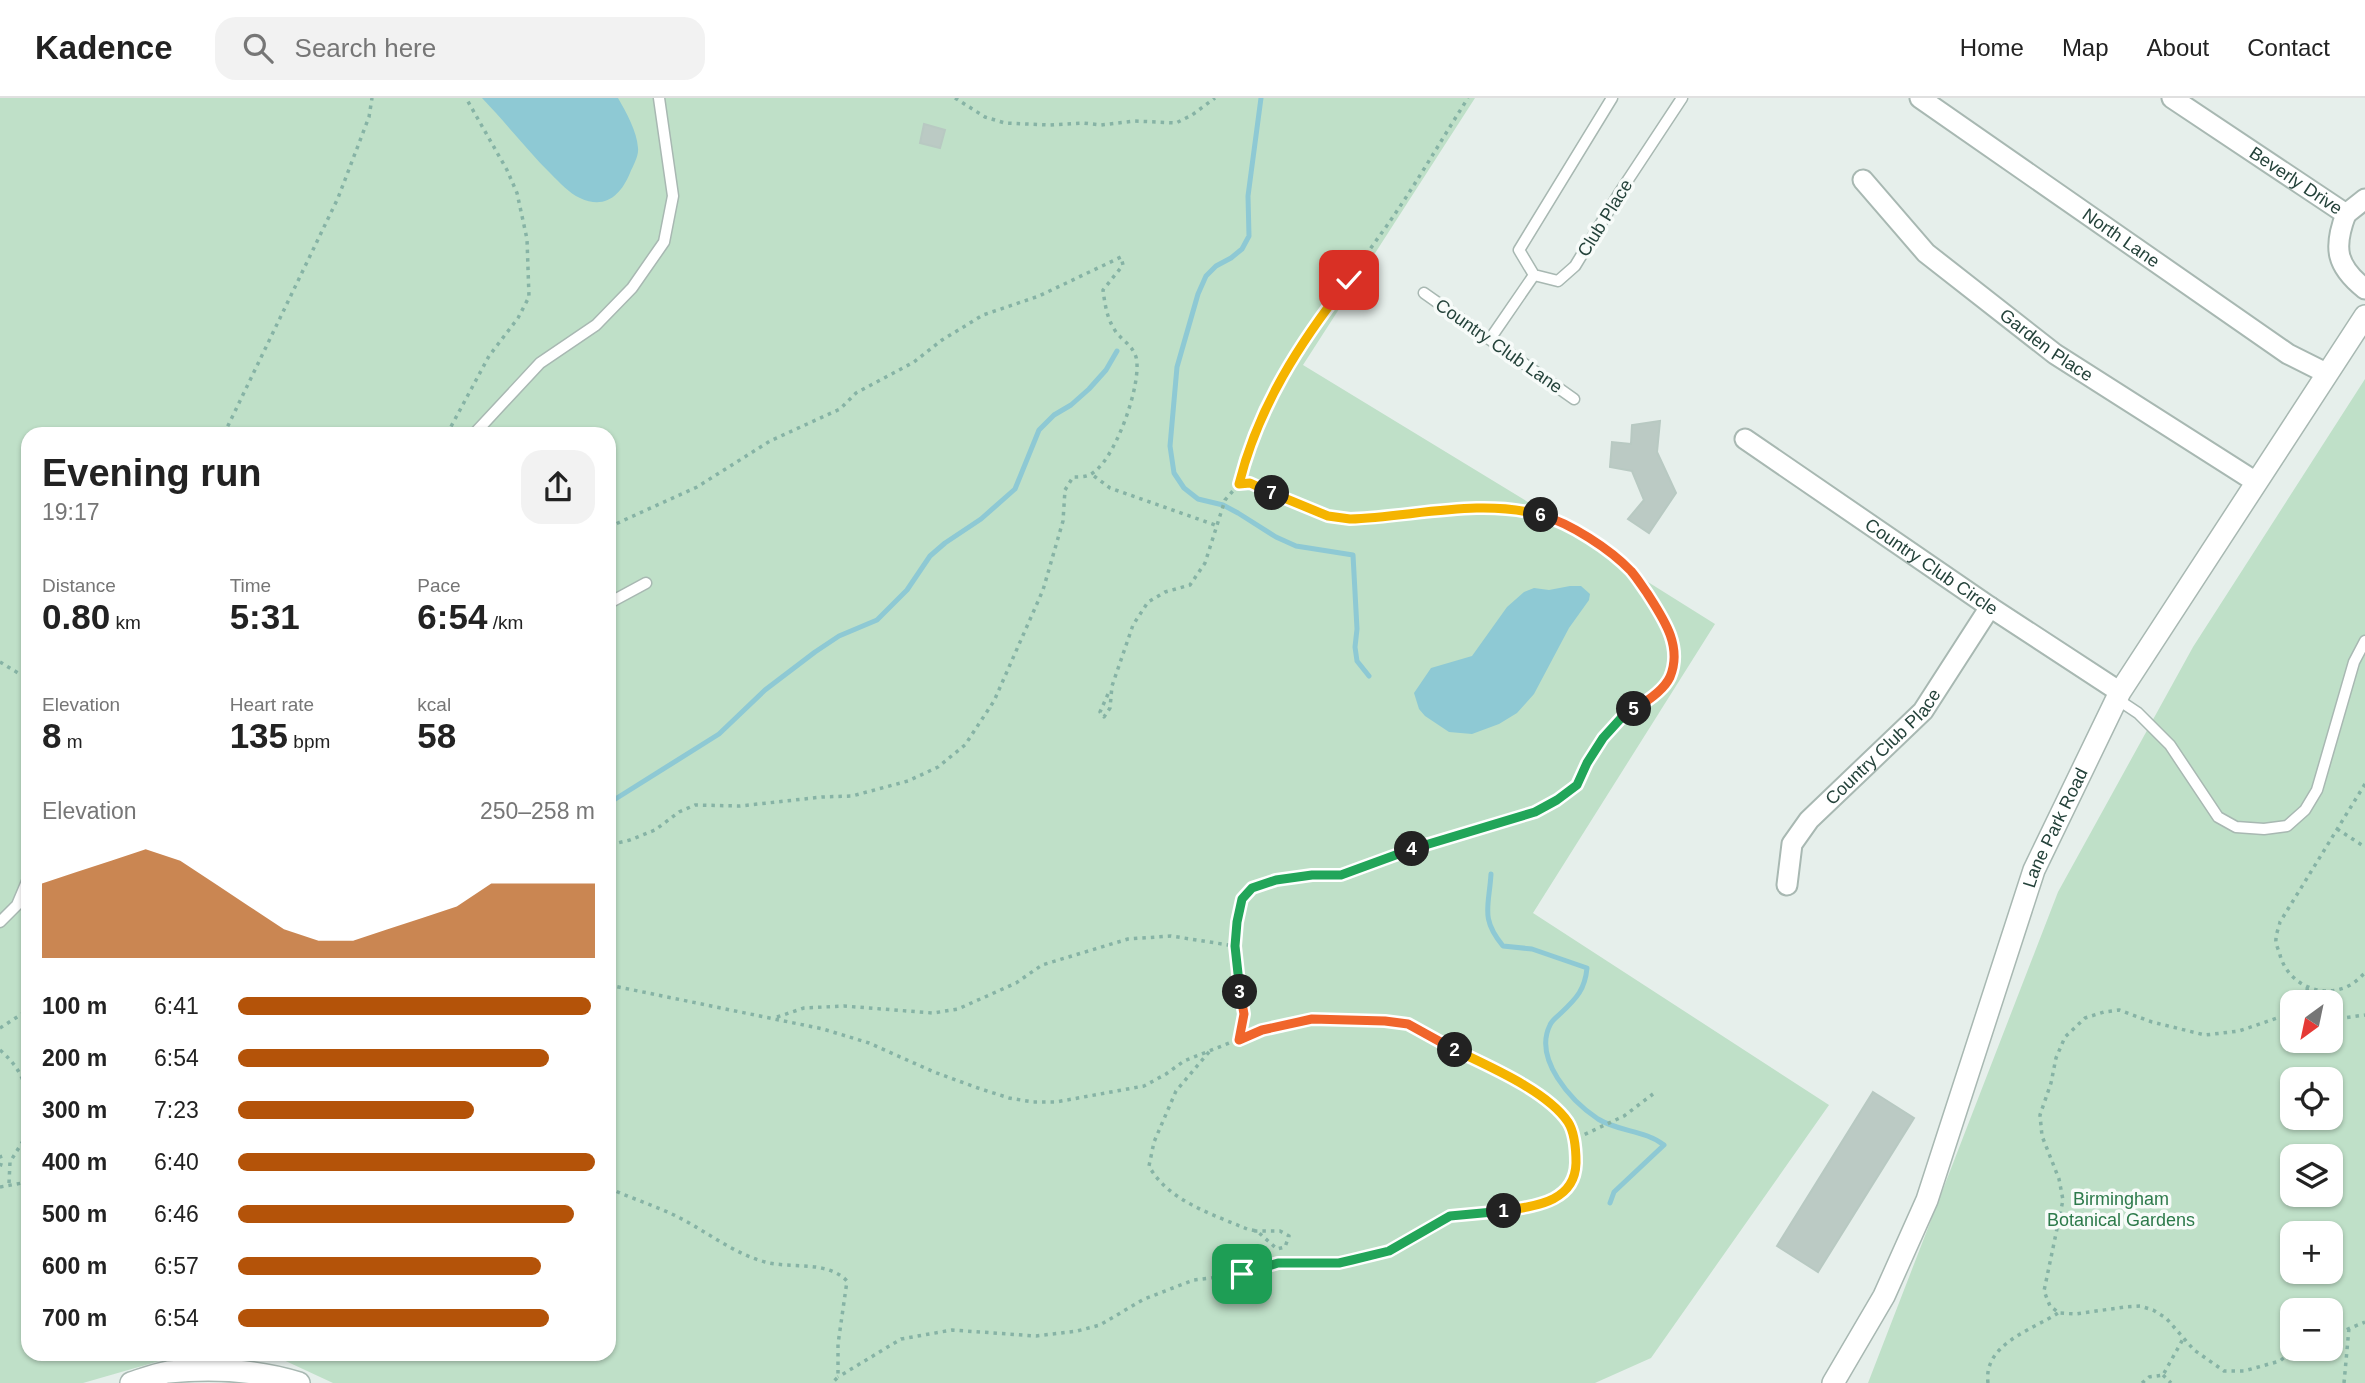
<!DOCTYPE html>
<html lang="en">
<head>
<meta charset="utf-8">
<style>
  body { margin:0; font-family:Arial,sans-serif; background:#f2f2f2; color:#222; height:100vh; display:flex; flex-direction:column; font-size:26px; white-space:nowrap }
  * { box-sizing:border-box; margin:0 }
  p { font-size:23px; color:#767676 }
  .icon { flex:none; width:38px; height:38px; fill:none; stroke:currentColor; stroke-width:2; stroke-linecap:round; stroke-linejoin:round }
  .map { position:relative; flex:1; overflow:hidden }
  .sheet { position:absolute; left:21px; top:329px; width:595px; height:934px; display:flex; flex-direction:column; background:#fff; border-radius:21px; box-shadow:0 2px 5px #0004 }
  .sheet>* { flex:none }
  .needle { width:46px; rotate:213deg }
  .buttons { position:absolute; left:2280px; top:892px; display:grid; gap:14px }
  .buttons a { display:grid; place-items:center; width:63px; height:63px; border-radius:14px; background:#fff; box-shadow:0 2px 5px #0004; font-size:35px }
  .pin { position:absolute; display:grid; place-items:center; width:60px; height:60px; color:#fff; margin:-30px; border-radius:14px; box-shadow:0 4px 10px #0006 }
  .km { position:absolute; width:35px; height:35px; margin:-18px; border-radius:50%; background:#222; color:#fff; font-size:19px; line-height:35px; text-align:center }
  .round { display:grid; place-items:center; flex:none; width:74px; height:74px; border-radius:21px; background:#f2f2f2 }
  .head { display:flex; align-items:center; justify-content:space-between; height:119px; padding:0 21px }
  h1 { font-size:38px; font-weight:700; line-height:52px }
  .stats { display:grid; grid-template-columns:repeat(3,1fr); gap:10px; height:119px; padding:7px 21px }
  .stats div { display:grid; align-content:center }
  .stats b { font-size:35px; font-weight:700 }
  .stats small { font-size:19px; font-weight:400 }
  .stats p { font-size:19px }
  .chart { height:196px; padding:14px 21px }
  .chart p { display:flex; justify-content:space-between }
  .chart svg { width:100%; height:126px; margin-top:7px; fill:#b45309; opacity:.7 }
  ul { padding:0 21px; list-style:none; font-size:23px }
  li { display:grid; grid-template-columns:112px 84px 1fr; align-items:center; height:52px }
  li i { height:18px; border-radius:9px; background:#b45309 }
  header { display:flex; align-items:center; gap:42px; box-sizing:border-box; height:98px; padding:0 35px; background:#fff; border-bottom:2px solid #e0e0e0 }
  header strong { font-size:33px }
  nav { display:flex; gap:38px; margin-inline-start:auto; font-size:24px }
  .search { width:490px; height:63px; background:#f2f2f2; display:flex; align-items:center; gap:18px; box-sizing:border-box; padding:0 24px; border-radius:21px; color:#767676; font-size:26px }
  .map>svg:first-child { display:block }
  .green { fill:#bfe0c8; fill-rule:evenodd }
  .water { fill:#8ec9d4 }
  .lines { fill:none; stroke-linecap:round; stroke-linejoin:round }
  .stream { stroke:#8ec9d4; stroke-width:5 }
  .building { fill:#bbcac4; stroke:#b8c9c2; stroke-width:2 }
  .service-casing { stroke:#a8b8b2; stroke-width:13 }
  .minor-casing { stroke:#a8b8b2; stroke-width:23 }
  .tertiary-casing { stroke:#a8b8b2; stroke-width:24 }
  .path { stroke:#86b3a5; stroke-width:3.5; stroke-dasharray:3.5 5; stroke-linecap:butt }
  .service { stroke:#fff; stroke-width:10 }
  .minor { stroke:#fff; stroke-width:19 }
  .tertiary { stroke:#fff; stroke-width:21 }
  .split-1-casing { stroke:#fff; stroke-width:14 }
  .split-2-casing { stroke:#fff; stroke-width:14 }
  .split-3-casing { stroke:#fff; stroke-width:14 }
  .split-4-casing { stroke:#fff; stroke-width:14 }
  .split-5-casing { stroke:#fff; stroke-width:14 }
  .split-6-casing { stroke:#fff; stroke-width:14 }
  .split-7-casing { stroke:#fff; stroke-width:14 }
  .split-8-casing { stroke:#fff; stroke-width:14 }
  .split-1 { stroke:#22a559; stroke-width:9 }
  .split-2 { stroke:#f5b400; stroke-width:9 }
  .split-3 { stroke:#f0652b; stroke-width:9 }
  .split-4 { stroke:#22a559; stroke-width:9 }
  .split-5 { stroke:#22a559; stroke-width:9 }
  .split-6 { stroke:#f0652b; stroke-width:9 }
  .split-7 { stroke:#f5b400; stroke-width:9 }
  .split-8 { stroke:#f5b400; stroke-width:9 }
  .labels { text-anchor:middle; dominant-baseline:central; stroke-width:7; stroke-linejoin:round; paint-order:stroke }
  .street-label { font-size:18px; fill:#24423a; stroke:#f7fbf9 }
  .park-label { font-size:18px; fill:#2d7a4b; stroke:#f7fbf9 }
</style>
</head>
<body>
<header>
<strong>Kadence</strong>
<div class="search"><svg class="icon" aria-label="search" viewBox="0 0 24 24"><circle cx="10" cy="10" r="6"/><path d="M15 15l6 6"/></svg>Search here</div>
<nav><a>Home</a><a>Map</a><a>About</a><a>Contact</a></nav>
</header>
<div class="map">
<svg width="2365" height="1285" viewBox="0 0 2365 1285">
  <rect width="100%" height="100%" fill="#e6efeb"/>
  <!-- green -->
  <path class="green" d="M 0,0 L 1475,0 L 1303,267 L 1605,451 L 1632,474 L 1715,526 L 1533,815 L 1829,1007 L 1651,1260 L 1595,1285 L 333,1285 L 277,1259 L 245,1257 L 609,1256 L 609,336 L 28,336 L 28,1256 L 207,1257 L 163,1262 L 83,1285 L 0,1285 Z
    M 2365,281 L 2365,1285 L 1868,1285 L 2058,794 L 2193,549 ZM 2292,905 L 2331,905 L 2331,943 L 2292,943 ZM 2292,982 L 2331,982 L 2331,1020 L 2292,1020 ZM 2292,1059 L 2331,1059 L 2331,1097 L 2292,1097 ZM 2292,1136 L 2331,1136 L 2331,1174 L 2292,1174 ZM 2292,1213 L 2331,1213 L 2331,1251 L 2292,1251 Z"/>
  <!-- water -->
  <path class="water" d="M 482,0 L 618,0 C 626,14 637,33 638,50 C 639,58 633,68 630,75 C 621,97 605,112 580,100 C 569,95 560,85 551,76 C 527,52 506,25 482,0 Z
    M 1570,488 L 1581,488 L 1590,496 L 1589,502 L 1569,530 L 1534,596 L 1517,615 L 1499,626 L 1472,636 L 1449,634 L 1425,618 L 1419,611 L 1414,595 L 1431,570 L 1472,558 L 1507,509 L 1524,494 L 1534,490 L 1549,492 Z"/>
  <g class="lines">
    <!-- stream -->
    <path class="stream" d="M 1261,0 L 1248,98 L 1249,138 L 1242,151 L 1231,160 L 1216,168 L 1206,178 L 1198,196 L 1177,269 L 1170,348 L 1174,375 L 1184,390 L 1198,401 L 1223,407 L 1238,415 L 1276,439 L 1296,448 L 1353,457 L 1357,531 L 1355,549 L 1357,563 L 1369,578
      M 609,705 L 719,636 L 765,592 L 815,554 L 839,538 L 877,522 L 907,492 L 930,458 L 945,445 L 981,421 L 1015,391 L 1039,332 L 1054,317 L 1071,307 L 1089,291 L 1106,272 L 1117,253
      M 1491,776 C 1489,809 1480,820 1503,848 L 1532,851 L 1587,870 C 1585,891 1577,900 1561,915 C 1558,918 1552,922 1550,927 C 1533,961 1571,1003 1598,1021 C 1619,1034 1645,1032 1664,1047 L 1614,1094 L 1610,1105"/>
  </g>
  <!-- building -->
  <path class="building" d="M 924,26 L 945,32 L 940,50 L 920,45 Z
    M 1660,323 L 1657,354 L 1676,395 L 1649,435 L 1628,421 L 1644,402 L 1632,373 L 1610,369 L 1612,344 L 1631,346 L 1632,327 Z
    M 1873,994 L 1914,1020 L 1818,1174 L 1777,1148 Z"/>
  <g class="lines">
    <defs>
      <path id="service" d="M 1612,0 L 1519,152 L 1534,177 L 1558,183 L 1575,168 L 1620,94 L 1682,0
        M 1424,195 L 1574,301
        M 1490,241 L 1534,177
        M 474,336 L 540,265 L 596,227 L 632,190 L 664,144 L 673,98 L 659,0
        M 609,505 L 646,485
        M 2117,601 L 2138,615 L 2170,647 L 2218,719 L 2236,729 L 2264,731 L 2287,728 L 2305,712 L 2317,692 L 2354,564 L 2365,543
        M 0,824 L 17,807 L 28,781"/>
      <g id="minor">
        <path id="s1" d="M 1920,0 L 2288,256 L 2326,275"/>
        <path id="s2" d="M 2172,0 L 2346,116 C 2333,150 2336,168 2365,191"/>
        <path id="s3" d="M 1863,82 L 1926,155 L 2055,256 L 2256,384"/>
        <path d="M 2346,116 L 2365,101"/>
        <path id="s4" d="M 1745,341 L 1990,509 L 2120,594"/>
        <path id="s5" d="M 1787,787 L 1792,746 L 1809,722 L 1923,613 L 1990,509"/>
      </g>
      <g id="tertiary">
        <path d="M 131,1285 C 143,1281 156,1276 168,1274 C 211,1270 258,1272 299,1285"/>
        <path id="s6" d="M 1833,1285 L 1884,1198 L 1927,1102 L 2034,772 L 2120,594 L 2365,218"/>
      </g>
    </defs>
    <!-- service casing -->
    <use href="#service" class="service-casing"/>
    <!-- minor casing -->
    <use href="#minor" class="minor-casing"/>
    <!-- tertiary casing -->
    <use href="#tertiary" class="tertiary-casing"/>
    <!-- path -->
    <path class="path" d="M 955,0 L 985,19 L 1005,25 L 1049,27 L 1083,25 L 1101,27 L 1135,23 L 1176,25 L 1192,17 L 1215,0
      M 224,336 L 338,100 L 369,19 L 372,0
      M 447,336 L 489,258 L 518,220 L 529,199 L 527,141 L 517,95 L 507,72 L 466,0
      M 1094,378 L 1110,390 L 1218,428
      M 1239,386 C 1264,288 1321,220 1378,140 C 1411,95 1438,47 1468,0
      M 609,429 L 697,389 L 770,343 L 840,311 L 856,295 L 914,264 L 942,242 L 983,217 L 1039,198 L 1121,159 L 1123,167 L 1103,192 C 1105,207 1107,221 1116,234 C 1123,243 1132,247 1136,259 C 1143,284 1114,367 1089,377 C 1085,379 1078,379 1073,379 L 1065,392 L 1063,423 L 1043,492 L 994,603 L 965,647 L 938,669 L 908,683 L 852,698 L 822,699 L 740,708 L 695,707 L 679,714 L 655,732 L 630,742 L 609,747
      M 0,564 L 28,581
      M 1108,596 L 1100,614 L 1104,619 L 1110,610 L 1112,588 L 1133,527 L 1148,504 L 1165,494 L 1190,487 L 1205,465 L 1225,402 L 1239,386 L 1250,385 L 1328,418 L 1350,421 L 1490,411 L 1526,413 L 1555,421 L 1605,451 L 1632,474 L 1665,523 L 1675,560 L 1669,581 L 1647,602 L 1624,618 L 1603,640 L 1587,665 L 1577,687 L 1557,702 L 1535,714 L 1434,743 L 1341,777 L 1312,777 L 1276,783 L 1252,790 L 1243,801 L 1237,824 L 1235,848
      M 2365,686 L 2280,824 C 2279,829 2276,836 2276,841 C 2275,846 2279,852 2280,857 C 2288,887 2324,903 2352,886 C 2357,883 2361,878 2365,875
      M 2337,731 L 2365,749
      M 609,887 L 823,931 L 869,945 L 934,974 L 978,990 L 1009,1000 L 1033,1004 L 1056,1004 L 1144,988 L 1166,976 L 1184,963 L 1262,932 L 1312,921 L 1385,923 L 1408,926 L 1513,980 L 1539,998 L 1568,1024 L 1574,1042 L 1575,1080 L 1566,1093 L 1549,1103 L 1505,1113 L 1450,1118 L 1389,1152 L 1352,1162 L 1339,1165 L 1299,1163 L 1278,1165 L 1242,1176 L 1194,1182 L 1144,1201 L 1100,1227 L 1077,1233 L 1036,1238 L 952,1232 L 901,1241 L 838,1279
      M 2307,890 L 2309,905
      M 2292,915 L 2239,933 L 2205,937 L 2152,924 L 2119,912 L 2104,914 L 2085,920 L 2065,939 L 2056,960 L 2051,985 L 2040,1017 L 2042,1038 L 2059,1081 L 2063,1102 L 2044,1193 L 2050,1208 L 2059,1215 L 2075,1216 L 2125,1209 L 2140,1208 L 2153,1212 L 2166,1220 L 2194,1252 L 2224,1273 L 2244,1273 L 2280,1263 L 2294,1251
      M 2331,918 L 2336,921 L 2365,917
      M 777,919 L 804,910 L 844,908 L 933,915 L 958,911 L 1016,885 L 1042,867 L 1128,841 L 1171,838 L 1235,848 L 1244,916 L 1239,942
      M 0,930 L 28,912
      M 0,952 C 16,966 24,979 28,1000
      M 1209,954 L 1176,993 L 1154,1044 L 1149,1068 C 1168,1103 1212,1116 1247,1131 L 1257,1133 L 1277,1151 L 1285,1149 L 1289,1138 L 1280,1133 L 1254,1133
      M 1577,1040 L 1624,1018 L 1653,996
      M 0,1057 L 2,1063 L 0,1069
      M 9,1085 L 10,1064 L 28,1035
      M 0,1089 L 28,1084
      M 609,1090 C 630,1100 653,1107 674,1117 C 705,1132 732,1155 765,1164 C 792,1171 827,1162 847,1183 L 838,1246 L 838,1279 L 832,1285
      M 2331,1238 L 2365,1224
      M 2163,1277 L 2171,1285
      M 1988,1285 C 1983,1246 2032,1232 2058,1215
      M 2142,1285 L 2149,1279 L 2163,1277 L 2183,1241
      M 2344,1285 L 2349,1230"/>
    <!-- service -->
    <use href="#service" class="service"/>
    <!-- minor -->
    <use href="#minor" class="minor"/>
    <!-- tertiary -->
    <use href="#tertiary" class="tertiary"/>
  </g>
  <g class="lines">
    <defs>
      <path id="split-1" d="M 1242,1176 L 1278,1165 L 1339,1165 L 1352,1162 L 1389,1153 L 1450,1118 L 1504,1113"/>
      <path id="split-2" d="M 1455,952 C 1488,968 1547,993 1568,1024 C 1575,1035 1576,1052 1576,1065 C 1575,1104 1535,1108 1504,1113"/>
      <path id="split-3" d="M 1240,894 L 1244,916 L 1239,942 L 1262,932 L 1312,921 L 1385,923 L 1408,926 L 1455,952"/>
      <path id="split-4" d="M 1240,894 L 1235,848 L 1237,824 L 1242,801 L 1252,790 L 1276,782 L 1312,777 L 1341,777 L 1412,751"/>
      <path id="split-5" d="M 1412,751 L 1535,714 L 1557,702 L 1577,687 L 1587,665 L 1603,640 L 1623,618 L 1634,611"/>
      <path id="split-6" d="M 1541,417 C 1570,425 1610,451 1631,473 C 1637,480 1642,488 1647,495 C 1663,520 1683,548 1670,579 C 1664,592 1646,604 1634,611"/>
      <path id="split-7" d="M 1272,395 L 1328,418 L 1350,421 C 1412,419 1480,400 1541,417"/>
      <path id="split-8" d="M 1272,395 L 1250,385 L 1239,386 C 1258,309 1300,244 1349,182"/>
    </defs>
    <!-- split-1 casing -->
    <use href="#split-1" class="split-1-casing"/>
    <!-- split-2 casing -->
    <use href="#split-2" class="split-2-casing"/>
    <!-- split-3 casing -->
    <use href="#split-3" class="split-3-casing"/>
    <!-- split-4 casing -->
    <use href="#split-4" class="split-4-casing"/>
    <!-- split-5 casing -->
    <use href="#split-5" class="split-5-casing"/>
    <!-- split-6 casing -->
    <use href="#split-6" class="split-6-casing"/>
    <!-- split-7 casing -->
    <use href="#split-7" class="split-7-casing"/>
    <!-- split-8 casing -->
    <use href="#split-8" class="split-8-casing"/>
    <!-- split-1 -->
    <use href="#split-1" class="split-1"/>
    <!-- split-2 -->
    <use href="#split-2" class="split-2"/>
    <!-- split-3 -->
    <use href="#split-3" class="split-3"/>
    <!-- split-4 -->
    <use href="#split-4" class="split-4"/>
    <!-- split-5 -->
    <use href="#split-5" class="split-5"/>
    <!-- split-6 -->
    <use href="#split-6" class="split-6"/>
    <!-- split-7 -->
    <use href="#split-7" class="split-7"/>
    <!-- split-8 -->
    <use href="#split-8" class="split-8"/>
  </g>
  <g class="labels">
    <!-- street labels -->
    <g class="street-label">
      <text stroke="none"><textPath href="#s2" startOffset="149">Beverly Drive</textPath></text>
      <text transform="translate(1605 120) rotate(-58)">Club Place</text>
      <text stroke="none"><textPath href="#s1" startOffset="245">North Lane</textPath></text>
      <text stroke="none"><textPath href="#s3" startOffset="248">Garden Place</textPath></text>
      <text transform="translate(1499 248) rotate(35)">Country Club Lane</text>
      <text stroke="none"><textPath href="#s4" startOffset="226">Country Club Circle</textPath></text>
      <text stroke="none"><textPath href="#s5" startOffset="175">Country Club Place</textPath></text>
      <text stroke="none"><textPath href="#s6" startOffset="600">Lane Park Road</textPath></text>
    </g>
    <!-- park labels -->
    <g class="park-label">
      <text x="2121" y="1101">Birmingham<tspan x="2121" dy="21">Botanical Gardens</tspan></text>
    </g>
  </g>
</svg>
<div class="buttons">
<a><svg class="needle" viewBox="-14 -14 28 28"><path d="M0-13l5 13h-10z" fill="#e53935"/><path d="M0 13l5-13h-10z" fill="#767676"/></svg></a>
<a><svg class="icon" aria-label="locate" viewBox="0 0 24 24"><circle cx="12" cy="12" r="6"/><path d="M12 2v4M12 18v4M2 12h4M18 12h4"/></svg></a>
<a><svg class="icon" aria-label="layers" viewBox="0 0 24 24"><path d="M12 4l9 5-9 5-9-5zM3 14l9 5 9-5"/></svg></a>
<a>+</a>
<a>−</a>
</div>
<div class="pin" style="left:1242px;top:1176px;background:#1e9e55"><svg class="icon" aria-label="arrive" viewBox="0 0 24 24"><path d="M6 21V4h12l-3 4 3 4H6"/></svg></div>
<div class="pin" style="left:1349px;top:182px;background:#d93025"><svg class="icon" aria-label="check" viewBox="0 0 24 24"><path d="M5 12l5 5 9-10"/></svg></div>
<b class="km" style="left:1504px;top:1113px">1</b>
<b class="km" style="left:1455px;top:952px">2</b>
<b class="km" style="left:1240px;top:894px">3</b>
<b class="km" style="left:1412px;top:751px">4</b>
<b class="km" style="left:1634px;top:611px">5</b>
<b class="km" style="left:1541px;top:417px">6</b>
<b class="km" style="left:1272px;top:395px">7</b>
<section class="sheet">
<div class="head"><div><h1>Evening run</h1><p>19:17</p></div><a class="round"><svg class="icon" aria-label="share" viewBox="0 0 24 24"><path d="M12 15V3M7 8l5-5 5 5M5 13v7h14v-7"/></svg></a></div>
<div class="stats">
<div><p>Distance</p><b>0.80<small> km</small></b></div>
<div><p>Time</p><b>5:31</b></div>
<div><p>Pace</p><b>6:54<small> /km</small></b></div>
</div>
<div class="stats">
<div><p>Elevation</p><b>8<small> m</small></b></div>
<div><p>Heart rate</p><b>135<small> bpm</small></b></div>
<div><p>kcal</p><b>58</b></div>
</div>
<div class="chart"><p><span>Elevation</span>250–258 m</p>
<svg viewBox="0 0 160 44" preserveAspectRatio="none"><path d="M0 44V18L10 14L20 10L30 6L40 10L50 18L60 26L70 34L80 38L90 38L100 34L110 30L120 26L130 18L140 18L150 18L160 18V44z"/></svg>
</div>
<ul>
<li><b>100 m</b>6:41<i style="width:99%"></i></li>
<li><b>200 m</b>6:54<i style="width:87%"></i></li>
<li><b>300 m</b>7:23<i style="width:66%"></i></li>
<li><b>400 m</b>6:40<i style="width:100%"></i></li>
<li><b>500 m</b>6:46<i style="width:94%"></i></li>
<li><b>600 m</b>6:57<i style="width:85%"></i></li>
<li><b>700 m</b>6:54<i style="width:87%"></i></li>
</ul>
</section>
</div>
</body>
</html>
